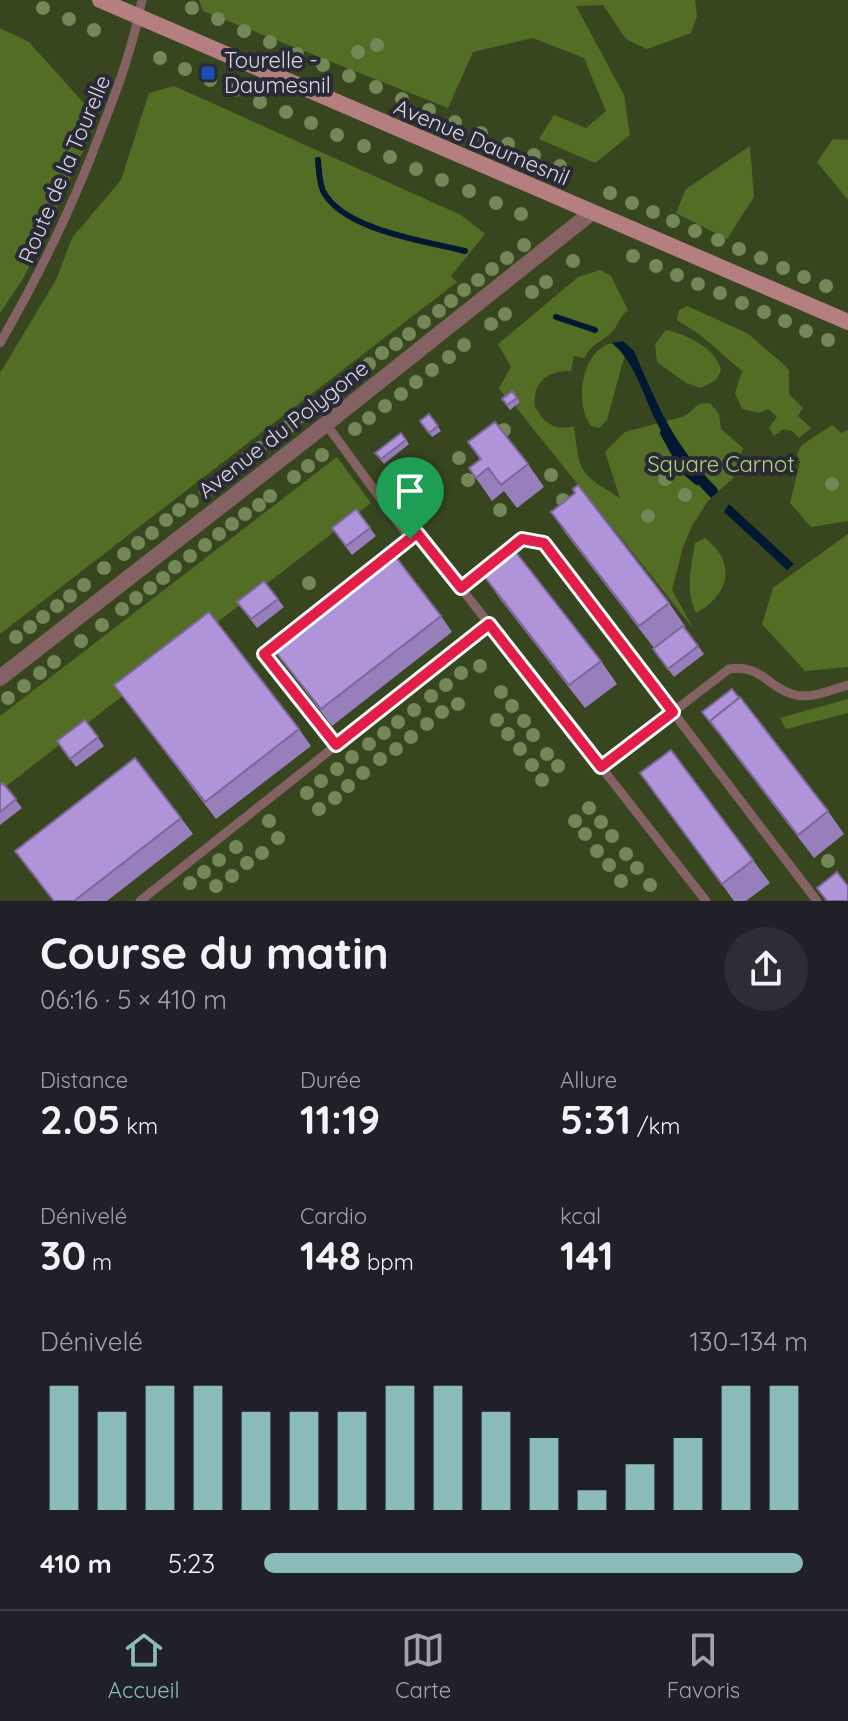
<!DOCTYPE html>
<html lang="fr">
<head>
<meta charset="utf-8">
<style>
  body { margin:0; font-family:Quicksand,sans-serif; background:#2d2d35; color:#f1f3f6; height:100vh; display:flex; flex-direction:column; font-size:30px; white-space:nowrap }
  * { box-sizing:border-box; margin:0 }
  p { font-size:26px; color:#a2a3a8 }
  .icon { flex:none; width:44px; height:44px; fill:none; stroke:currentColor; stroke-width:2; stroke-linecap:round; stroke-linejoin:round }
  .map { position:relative; height:901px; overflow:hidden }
  .side { display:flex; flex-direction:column; background:#202029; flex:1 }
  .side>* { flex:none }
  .pin { position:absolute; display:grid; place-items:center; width:68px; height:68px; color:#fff; margin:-82px -34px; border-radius:50% 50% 50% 0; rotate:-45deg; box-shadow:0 0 8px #0007 }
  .pin .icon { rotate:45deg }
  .round { display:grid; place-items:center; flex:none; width:84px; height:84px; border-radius:42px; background:#2d2d35 }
  .overview { display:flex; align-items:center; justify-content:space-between; height:136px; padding:0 40px }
  h1 { font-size:44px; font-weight:700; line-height:60px }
  .stats { display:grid; grid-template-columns:repeat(3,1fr); gap:12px; height:136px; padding:8px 40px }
  .stats div { display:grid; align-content:center }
  .stats b { font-size:40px; font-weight:700 }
  .stats small { font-size:22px; font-weight:400 }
  .stats p { font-size:22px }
  .chart { height:224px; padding:16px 40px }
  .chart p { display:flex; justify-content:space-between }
  .chart svg { width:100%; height:144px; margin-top:8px; stroke:#8bbbb9; stroke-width:6 }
  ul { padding:0 40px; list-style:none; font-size:26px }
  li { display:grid; grid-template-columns:128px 96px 1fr; align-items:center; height:60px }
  li i { height:20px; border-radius:10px; background:#8bbbb9 }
  .menu { display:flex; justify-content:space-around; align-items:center; height:112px; border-top:2px solid #3d3e46; background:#202029; font-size:22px; color:#a2a3a8 }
  .menu a { display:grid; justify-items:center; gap:4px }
  .menu .on { color:#8bbbb9 }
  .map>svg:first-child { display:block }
  .green { fill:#384620 }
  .forest { fill:#546d25 }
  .water { fill:#001832 }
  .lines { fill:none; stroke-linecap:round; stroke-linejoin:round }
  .stream { stroke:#001832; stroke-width:6 }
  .lane { stroke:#846162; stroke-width:9 }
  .street { stroke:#846162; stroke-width:16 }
  .secondary { stroke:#b57e80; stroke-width:16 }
  .tree { fill:#738757 }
  .wall { fill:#977fbb }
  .building { fill:#b094d9; stroke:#7b6898; stroke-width:2 }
  .route-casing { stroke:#fff; stroke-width:16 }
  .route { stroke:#e11d48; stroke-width:10 }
  .transit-dot { fill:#1a4fb4; stroke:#2a2a37; stroke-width:3 }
  .labels { text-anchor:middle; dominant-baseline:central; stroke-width:8; stroke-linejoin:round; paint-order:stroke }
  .poi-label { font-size:22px; fill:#d8d8e1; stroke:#2a2a37; text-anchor:start }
  .street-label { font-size:22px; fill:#d8d8e1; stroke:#2a2a37 }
  .park-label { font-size:22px; fill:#afd371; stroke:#2a2a37 }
</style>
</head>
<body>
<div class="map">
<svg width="848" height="901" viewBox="0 0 848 901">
  <rect width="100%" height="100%" fill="#2a2a37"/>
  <!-- green -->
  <path class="green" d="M 0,0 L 848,0 L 848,901 L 0,901 Z"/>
  <!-- forest -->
  <path class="forest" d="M 199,0 L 695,0 L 697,16 L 691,33 L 647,49 L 626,39 L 603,5 L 576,6 L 624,95 L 630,135 L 595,163 L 539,139 L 554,115 L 586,128 L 606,111 L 584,58 L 533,38 L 473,52 L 448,108 L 203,11 Z
    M 0,28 L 29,42 L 98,119 L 24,277 L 0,313 Z
    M 174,86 L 461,215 L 485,234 L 451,276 L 457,282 L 0,634 L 0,373 L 56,280 L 72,238 L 121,180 L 149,93 Z
    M 833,139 L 848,140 L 848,200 L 817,162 Z
    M 750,146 L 754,197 L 727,239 L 676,213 L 686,189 Z
    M 600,270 L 611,276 L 628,310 C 620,316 619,324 613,331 C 603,341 591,344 584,358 L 574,356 L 571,371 C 548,370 532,382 535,407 C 544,423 556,432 574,426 C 580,474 578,472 620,498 L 605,452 L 625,432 L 685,416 L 699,404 L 710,403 L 719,414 L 721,429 L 743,448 L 733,478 L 707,502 L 692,526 L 683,547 L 672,590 L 693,628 L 515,406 L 520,402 L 507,399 L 499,388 L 511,367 L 498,344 L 578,277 Z
    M 687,306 L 747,333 L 781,362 L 789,370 L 789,394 L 803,408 L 798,416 L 811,428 L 799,438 L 792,431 L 783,429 L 774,436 L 769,428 L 777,417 L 768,409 L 759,413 L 742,409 L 735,393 L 742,371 L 699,334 L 677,320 L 679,310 Z
    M 666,330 C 686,334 718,349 721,371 L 716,380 L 701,388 L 686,383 L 657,362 L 655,344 Z
    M 612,343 L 625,354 L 607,420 L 599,428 L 591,426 C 574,404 581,350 612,343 Z
    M 832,425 L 841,433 L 848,430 L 848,521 L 811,527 L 790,503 L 800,462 L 797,454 L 802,445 Z
    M 337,457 L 371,503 L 0,791 L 0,716 Z
    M 848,534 L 848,667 L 805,671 L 762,624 L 773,588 Z
    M 705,538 C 737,563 730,594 696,613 C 685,589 691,568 695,543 Z
    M 848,699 L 848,713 L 786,729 L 780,718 Z"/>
  <!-- water -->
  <path class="water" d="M 623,341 L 634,351 C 659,408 672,443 717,488 L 718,492 L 711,498 C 690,477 670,450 657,423 C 643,396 636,363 612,343 Z
    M 729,504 L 794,564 L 787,570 L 724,512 Z"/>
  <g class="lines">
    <!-- stream -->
    <path class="stream" d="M 318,160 C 319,170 319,181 323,191 C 343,230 425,241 465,251
      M 556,317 L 595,330
      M 663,433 L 684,471 L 697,482"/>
    <!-- lane -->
    <path class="lane" d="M 0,343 C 40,274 74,204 102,128 C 119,85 133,46 142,0
      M 326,424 L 410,539
      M 336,745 L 264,654 L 417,533 L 461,588
      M 601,767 L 729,669 C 761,664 766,686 792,694 C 810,700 831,690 848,685
      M 140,901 L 489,624
      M 706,901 L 461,588 L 522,539 L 544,543 L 817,901"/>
    <!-- street -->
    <path class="street" d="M 0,678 L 326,424 L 591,213"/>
    <!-- secondary -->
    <path class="secondary" d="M 100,0 L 848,322"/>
  </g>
  <!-- trees -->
  <g class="tree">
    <circle cx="43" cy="8" r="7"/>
    <circle cx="192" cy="8" r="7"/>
    <circle cx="69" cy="19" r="7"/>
    <circle cx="218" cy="19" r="7"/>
    <circle cx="94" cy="30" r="7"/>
    <circle cx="244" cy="31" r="7"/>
    <circle cx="270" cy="42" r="7"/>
    <circle cx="377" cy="45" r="7"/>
    <circle cx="358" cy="52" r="7"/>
    <circle cx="297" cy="54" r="7"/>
    <circle cx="160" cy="58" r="7"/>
    <circle cx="323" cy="65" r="7"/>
    <circle cx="185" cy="69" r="7"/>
    <circle cx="349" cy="76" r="7"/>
    <circle cx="210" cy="80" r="7"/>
    <circle cx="376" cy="87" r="7"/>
    <circle cx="235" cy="90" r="7"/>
    <circle cx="402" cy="99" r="7"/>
    <circle cx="260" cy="102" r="7"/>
    <circle cx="429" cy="110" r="7"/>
    <circle cx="286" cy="112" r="7"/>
    <circle cx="455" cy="122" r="7"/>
    <circle cx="311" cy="123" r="7"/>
    <circle cx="481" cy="133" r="7"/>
    <circle cx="337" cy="135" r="7"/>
    <circle cx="508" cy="144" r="7"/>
    <circle cx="364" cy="146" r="7"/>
    <circle cx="534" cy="155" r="7"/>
    <circle cx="390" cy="157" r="7"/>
    <circle cx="560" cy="166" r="7"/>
    <circle cx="416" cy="169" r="7"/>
    <circle cx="442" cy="180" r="7"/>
    <circle cx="469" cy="191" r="7"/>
    <circle cx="610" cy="193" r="7"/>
    <circle cx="496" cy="203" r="7"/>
    <circle cx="632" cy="203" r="7"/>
    <circle cx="653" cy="212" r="7"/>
    <circle cx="521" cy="214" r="7"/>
    <circle cx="673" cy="221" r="7"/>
    <circle cx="695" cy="231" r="7"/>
    <circle cx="718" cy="240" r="7"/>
    <circle cx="524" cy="245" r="7"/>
    <circle cx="739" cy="249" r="7"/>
    <circle cx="633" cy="256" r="7"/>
    <circle cx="507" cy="258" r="7"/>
    <circle cx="761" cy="258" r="7"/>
    <circle cx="573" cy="261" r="7"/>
    <circle cx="656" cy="266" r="7"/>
    <circle cx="783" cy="268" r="7"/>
    <circle cx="492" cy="269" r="7"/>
    <circle cx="677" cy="275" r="7"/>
    <circle cx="804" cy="277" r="7"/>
    <circle cx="478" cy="280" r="7"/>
    <circle cx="546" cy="282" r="7"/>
    <circle cx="698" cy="284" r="7"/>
    <circle cx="826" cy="286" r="7"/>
    <circle cx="464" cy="290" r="7"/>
    <circle cx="532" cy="292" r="7"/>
    <circle cx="720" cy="293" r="7"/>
    <circle cx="451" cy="301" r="7"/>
    <circle cx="742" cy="303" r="7"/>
    <circle cx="439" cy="311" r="7"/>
    <circle cx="764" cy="312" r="7"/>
    <circle cx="505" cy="314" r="7"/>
    <circle cx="785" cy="321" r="7"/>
    <circle cx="424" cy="322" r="7"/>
    <circle cx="491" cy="324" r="7"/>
    <circle cx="806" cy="331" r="7"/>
    <circle cx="409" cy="334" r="7"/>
    <circle cx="828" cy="340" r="7"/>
    <circle cx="396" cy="344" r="7"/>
    <circle cx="464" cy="345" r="7"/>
    <circle cx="382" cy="353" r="7"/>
    <circle cx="449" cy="357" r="7"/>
    <circle cx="369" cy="364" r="7"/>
    <circle cx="432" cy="370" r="7"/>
    <circle cx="356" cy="374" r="7"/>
    <circle cx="416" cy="382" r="7"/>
    <circle cx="342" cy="383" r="7"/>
    <circle cx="401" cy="394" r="7"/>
    <circle cx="329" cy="395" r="7"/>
    <circle cx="315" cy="406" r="7"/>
    <circle cx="385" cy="406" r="7"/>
    <circle cx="301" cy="416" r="7"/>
    <circle cx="369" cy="418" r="7"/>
    <circle cx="288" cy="427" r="7"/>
    <circle cx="355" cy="429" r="7"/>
    <circle cx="504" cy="430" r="7"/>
    <circle cx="275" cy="438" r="7"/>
    <circle cx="260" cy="448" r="7"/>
    <circle cx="322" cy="455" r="7"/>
    <circle cx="247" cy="458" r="7"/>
    <circle cx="459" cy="458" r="7"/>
    <circle cx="308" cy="466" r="7"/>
    <circle cx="234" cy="469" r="7"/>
    <circle cx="551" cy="475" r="7"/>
    <circle cx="294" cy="477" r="7"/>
    <circle cx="665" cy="479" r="7"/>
    <circle cx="221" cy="480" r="7"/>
    <circle cx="468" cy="480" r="7"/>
    <circle cx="832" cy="484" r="7"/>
    <circle cx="206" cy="491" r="7"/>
    <circle cx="685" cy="495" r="7"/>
    <circle cx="270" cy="496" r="7"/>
    <circle cx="563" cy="500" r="7"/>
    <circle cx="192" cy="501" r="7"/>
    <circle cx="259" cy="505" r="7"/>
    <circle cx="179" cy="510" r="7"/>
    <circle cx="500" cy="510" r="7"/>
    <circle cx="245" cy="514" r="7"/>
    <circle cx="648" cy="516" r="7"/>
    <circle cx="166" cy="520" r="7"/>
    <circle cx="232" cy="524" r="7"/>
    <circle cx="152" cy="533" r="7"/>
    <circle cx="219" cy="534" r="7"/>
    <circle cx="138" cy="543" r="7"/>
    <circle cx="205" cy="545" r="7"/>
    <circle cx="124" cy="554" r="7"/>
    <circle cx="190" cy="556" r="7"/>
    <circle cx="175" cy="567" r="7"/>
    <circle cx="104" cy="568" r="7"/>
    <circle cx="163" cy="578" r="7"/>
    <circle cx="309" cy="583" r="7"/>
    <circle cx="84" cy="585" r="7"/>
    <circle cx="150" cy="588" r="7"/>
    <circle cx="70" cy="596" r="7"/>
    <circle cx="136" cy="598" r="7"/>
    <circle cx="57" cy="606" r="7"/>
    <circle cx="122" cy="609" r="7"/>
    <circle cx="43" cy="617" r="7"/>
    <circle cx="102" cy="625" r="7"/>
    <circle cx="30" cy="627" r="7"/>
    <circle cx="16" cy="637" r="7"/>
    <circle cx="81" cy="641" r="7"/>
    <circle cx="54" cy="662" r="7"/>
    <circle cx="480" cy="666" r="7"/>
    <circle cx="40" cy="673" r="7"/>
    <circle cx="461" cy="673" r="7"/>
    <circle cx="446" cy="685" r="7"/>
    <circle cx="24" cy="686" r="7"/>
    <circle cx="501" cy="692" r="7"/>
    <circle cx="431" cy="696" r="7"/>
    <circle cx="8" cy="698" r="7"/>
    <circle cx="458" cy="704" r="7"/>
    <circle cx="512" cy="706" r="7"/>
    <circle cx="414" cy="710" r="7"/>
    <circle cx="442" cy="712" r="7"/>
    <circle cx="497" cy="720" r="7"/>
    <circle cx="524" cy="721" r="7"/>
    <circle cx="398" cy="722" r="7"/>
    <circle cx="427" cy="724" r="7"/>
    <circle cx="384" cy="733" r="7"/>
    <circle cx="508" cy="734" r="7"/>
    <circle cx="533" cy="735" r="7"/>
    <circle cx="411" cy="737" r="7"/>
    <circle cx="369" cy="744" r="7"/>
    <circle cx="396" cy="749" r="7"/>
    <circle cx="520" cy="749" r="7"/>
    <circle cx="547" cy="754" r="7"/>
    <circle cx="352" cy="757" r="7"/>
    <circle cx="380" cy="759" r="7"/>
    <circle cx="532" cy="765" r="7"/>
    <circle cx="558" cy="766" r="7"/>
    <circle cx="337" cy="769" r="7"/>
    <circle cx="363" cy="773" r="7"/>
    <circle cx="542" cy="780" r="7"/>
    <circle cx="321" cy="781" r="7"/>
    <circle cx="348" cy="786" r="7"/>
    <circle cx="307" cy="793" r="7"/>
    <circle cx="335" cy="798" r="7"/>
    <circle cx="589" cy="808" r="7"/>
    <circle cx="319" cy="809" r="7"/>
    <circle cx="269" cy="821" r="7"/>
    <circle cx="575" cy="821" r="7"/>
    <circle cx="601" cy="822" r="7"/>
    <circle cx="585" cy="834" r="7"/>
    <circle cx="612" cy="836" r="7"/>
    <circle cx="278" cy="838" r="7"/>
    <circle cx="236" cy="847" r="7"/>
    <circle cx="597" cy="851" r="7"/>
    <circle cx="262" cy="853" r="7"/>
    <circle cx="626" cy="854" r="7"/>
    <circle cx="219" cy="860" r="7"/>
    <circle cx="828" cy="861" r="7"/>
    <circle cx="247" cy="863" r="7"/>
    <circle cx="609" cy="865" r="7"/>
    <circle cx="637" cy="868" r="7"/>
    <circle cx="204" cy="872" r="7"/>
    <circle cx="232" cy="876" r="7"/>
    <circle cx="621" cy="881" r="7"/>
    <circle cx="190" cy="883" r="7"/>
    <circle cx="650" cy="885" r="7"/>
    <circle cx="216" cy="886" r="7"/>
  </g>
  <!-- wall -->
  <path class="wall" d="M 512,391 L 520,402 L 510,410 L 502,399 Z
    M 429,414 L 441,431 L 432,437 L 420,421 Z
    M 401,433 L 409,444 L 384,464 L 375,453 Z
    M 468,442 L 528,464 L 544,487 L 517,508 L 504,491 L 492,501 L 469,468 L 480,460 Z
    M 551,512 L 669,603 L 685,626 L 684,627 L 704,654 L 674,677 L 653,649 L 654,648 L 567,535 Z
    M 332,528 L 370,528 L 376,536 L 352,555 Z
    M 376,571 L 441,616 L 452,632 L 332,726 L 274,650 Z
    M 484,576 L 601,661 L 617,684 L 585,708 L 500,599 Z
    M 264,581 L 284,607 L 257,628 L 237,602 Z
    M 114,685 L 299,729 L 311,746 L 216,819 Z
    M 702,712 L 828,811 L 844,834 L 814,858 Z
    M 85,720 L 104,746 L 76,767 L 57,741 Z
    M 640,773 L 753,860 L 770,883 L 746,901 L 734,901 Z
    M 3,783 L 22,808 L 0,825 L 0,785 Z
    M 181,818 L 193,834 L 107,901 L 53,901 L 15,851 Z"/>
  <!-- building -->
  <path class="building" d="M 512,391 L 517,398 L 507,405 L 502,399 Z
    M 429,414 L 438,426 L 429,433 L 420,421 Z
    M 495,422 L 528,464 L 501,485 L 488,468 L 476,478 L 469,468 L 481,459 L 468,442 Z
    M 401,433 L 406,440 L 381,459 L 375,453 Z
    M 578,485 L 669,603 L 639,626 L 551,512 L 575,493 L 573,489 Z
    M 356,509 L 370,528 L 346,546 L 332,528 Z
    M 515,551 L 601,661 L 569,685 L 484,576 Z
    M 395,556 L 441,616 L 321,709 L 274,650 L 340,599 L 337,595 L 343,591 L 346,595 L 364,580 L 358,573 L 370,564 L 376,571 Z
    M 264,581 L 278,599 L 251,619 L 237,602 Z
    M 209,612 L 299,729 L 205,802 L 114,685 Z
    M 683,626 L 698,646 L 668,669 L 653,649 Z
    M 732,689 L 739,698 L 710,721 L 718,732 L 702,712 Z
    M 740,697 L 828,811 L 798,835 L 710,721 Z
    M 85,720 L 98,737 L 70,759 L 57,741 Z
    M 671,750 L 753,860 L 722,884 L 640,773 Z
    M 135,758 L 181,818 L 74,901 L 54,901 L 15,851 Z
    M 3,783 L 16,799 L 0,812 L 0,785 Z
    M 837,872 L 848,886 L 848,901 L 827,901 L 817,888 Z"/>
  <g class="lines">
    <defs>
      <path id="route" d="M 417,533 L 461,588 L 522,539 L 544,543 L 673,712 L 601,767 L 489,624 L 336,745 L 264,654 Z"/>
    </defs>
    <!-- route casing -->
    <use href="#route" class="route-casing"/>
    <!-- route -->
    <use href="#route" class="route"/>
  </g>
  <!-- markers -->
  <rect class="transit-dot" x="200" y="65" width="16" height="16" rx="4"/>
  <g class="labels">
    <!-- poi labels -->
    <g class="poi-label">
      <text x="224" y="60">Tourelle -<tspan x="224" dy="25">Daumesnil</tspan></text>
    </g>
    <!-- street labels -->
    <g class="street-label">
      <text transform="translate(482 142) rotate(23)">Avenue Daumesnil</text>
      <text transform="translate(64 169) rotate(-67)">Route de la Tourelle</text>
      <text transform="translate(283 429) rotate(-38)">Avenue du Polygone</text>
    </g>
    <!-- park labels -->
    <g class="park-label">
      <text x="721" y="464">Square Carnot</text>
    </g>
  </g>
</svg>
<div class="pin" style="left:410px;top:539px;background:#1e9e55"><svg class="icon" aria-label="arrive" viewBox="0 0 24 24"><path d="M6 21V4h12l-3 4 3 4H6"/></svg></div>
</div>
<section class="side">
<div class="overview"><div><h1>Course du matin</h1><p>06:16 · 5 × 410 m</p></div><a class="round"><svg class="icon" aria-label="share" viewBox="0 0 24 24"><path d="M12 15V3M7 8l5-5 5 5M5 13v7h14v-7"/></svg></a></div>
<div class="stats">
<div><p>Distance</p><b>2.05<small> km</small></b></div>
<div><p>Durée</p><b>11:19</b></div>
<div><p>Allure</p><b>5:31<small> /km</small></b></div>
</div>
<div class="stats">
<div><p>Dénivelé</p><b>30<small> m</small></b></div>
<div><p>Cardio</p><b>148<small> bpm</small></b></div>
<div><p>kcal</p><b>141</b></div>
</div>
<div class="chart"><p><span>Dénivelé</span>130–134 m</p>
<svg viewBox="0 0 160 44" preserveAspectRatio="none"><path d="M5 44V6M15 44V14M25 44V6M35 44V6M45 44V14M55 44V14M65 44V14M75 44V6M85 44V6M95 44V14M105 44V22M115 44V38M125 44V30M135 44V22M145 44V6M155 44V6"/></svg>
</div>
<ul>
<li><b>410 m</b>5:23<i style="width:99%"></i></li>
</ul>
</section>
<nav class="menu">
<a class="on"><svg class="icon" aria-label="home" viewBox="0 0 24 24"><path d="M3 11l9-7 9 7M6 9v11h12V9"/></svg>Accueil</a>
<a><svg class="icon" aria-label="map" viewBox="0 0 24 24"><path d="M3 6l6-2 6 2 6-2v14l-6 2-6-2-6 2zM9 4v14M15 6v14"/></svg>Carte</a>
<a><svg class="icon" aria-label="saved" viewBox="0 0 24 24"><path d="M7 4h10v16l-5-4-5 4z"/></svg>Favoris</a>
</nav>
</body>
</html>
